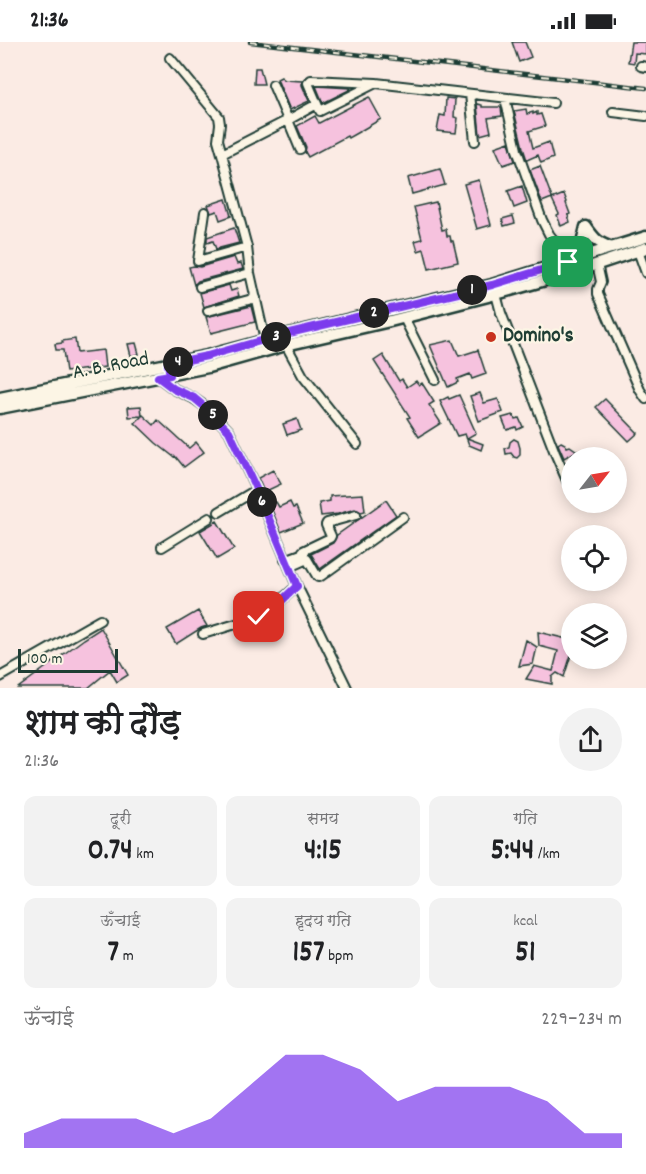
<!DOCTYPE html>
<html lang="hi">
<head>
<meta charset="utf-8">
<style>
  body { margin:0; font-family:Dekko,"Playpen Sans Deva",sans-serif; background:#f2f2f2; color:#202124; height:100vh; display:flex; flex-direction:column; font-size:22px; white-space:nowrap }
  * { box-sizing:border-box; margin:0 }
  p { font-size:20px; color:#757577 }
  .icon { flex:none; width:33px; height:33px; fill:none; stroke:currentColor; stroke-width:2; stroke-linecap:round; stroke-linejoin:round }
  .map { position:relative; height:646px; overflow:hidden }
  .sheet { display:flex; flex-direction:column; background:#fff; flex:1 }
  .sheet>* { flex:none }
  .needle { width:39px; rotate:59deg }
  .tools { position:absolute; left:561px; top:405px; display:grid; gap:12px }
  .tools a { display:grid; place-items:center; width:66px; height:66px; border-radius:50%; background:#fff; box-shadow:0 3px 15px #0003; font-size:30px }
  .scale { position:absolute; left:18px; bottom:15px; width:100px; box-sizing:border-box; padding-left:6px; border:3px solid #1f3d34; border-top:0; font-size:16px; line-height:21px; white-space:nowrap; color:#1f3d34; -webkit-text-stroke:4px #fcf5e5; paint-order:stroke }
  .pin { position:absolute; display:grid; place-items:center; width:51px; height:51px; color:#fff; margin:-26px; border-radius:12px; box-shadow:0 3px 9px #0006 }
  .km { position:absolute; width:30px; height:30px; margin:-15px; border-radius:50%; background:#222; color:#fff; font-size:16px; line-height:30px; text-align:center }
  .round { display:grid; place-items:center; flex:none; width:63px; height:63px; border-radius:32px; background:#f2f2f2 }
  .summary { display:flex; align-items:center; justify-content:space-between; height:102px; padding:0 24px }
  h1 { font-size:33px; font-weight:800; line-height:45px }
  .metrics { display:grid; grid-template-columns:repeat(3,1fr); gap:9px; height:102px; padding:6px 24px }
  .metrics div { display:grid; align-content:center; border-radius:12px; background:#f2f2f2; text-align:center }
  .metrics b { font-size:30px; font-weight:800 }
  .metrics small { font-size:16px; font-weight:400 }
  .metrics p { font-size:16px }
  .chart { height:168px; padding:12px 24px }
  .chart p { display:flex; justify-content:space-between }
  .chart svg { width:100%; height:108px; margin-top:6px; fill:#7c3aed; opacity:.7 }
  .status { display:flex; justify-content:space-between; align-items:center; height:42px; padding:0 30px; background:#fff; direction:ltr }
  .status svg { height:16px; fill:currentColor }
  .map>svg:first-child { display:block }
  .building { fill:#f6c2de; stroke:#1f3d34; stroke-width:1.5 }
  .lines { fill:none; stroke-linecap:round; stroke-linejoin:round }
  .minor-casing { stroke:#1f3d34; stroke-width:12 }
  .major-casing { stroke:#1f3d34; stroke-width:15 }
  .minor { stroke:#fcf5e5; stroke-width:8 }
  .major { stroke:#fcf5e5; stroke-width:10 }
  .rail-casing { stroke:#1f3d34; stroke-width:4.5 }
  .rail { stroke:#fcf5e5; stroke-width:2; stroke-dasharray:7; stroke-linecap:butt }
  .route-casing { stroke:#fff; stroke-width:12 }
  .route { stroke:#7c3aed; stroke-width:8 }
  .poi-dot { fill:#c8321e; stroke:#fcf5e5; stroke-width:2 }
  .labels { text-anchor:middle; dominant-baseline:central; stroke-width:4.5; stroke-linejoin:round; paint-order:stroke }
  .poi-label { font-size:21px; font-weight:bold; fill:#1f3d34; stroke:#fcf5e5; text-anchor:start }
  .street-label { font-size:21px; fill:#1f3d34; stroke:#fcf5e5 }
</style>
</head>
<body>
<div class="status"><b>21:36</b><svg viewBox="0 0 49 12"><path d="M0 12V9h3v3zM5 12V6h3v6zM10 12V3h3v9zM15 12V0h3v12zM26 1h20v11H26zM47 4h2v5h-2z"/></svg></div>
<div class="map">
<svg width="646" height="646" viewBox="0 0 646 646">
  <rect width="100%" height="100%" fill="#fbebe4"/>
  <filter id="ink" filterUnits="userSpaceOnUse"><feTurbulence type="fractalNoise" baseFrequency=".0167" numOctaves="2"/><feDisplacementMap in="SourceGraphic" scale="12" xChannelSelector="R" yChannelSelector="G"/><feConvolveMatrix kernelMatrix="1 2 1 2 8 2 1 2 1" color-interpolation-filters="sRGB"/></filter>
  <g filter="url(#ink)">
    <!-- building -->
    <path class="building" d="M 512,0 L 525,0 L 531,15 L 519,20 Z
      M 631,0 L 646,0 L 646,12 L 635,11 L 634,21 L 628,20 Z
      M 255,26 L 260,26 L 264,42 L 254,42 Z
      M 281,35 L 285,38 L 302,39 L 302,43 L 309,59 L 290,68 L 277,37 Z
      M 316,44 L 350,46 L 351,47 L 323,61 Z
      M 369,55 L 381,77 L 362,88 L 348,96 L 347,94 L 308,115 L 305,110 L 306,105 L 297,84 L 315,74 L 319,81 Z
      M 446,56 L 455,57 L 454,75 L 458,76 L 456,91 L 437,89 L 440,73 L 445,74 Z
      M 477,62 L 482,63 L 482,65 L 501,65 L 502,74 L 488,76 L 491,90 L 480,93 Z
      M 526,67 L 527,72 L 533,70 L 533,72 L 537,70 L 537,73 L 541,72 L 545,84 L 529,89 L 533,106 L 549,100 L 553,116 L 541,121 L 538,113 L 527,118 L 523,106 L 514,69 Z
      M 509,100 L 515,119 L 503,123 L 495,105 Z
      M 540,124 L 552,156 L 542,160 L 530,128 Z
      M 440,127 L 445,143 L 412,152 L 408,136 Z
      M 479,138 L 491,183 L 477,187 L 464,142 Z
      M 522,144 L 527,161 L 514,166 L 508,149 Z
      M 564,152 L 567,160 L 566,161 L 570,172 L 568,173 L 570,180 L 561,184 L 557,173 L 559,172 L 552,157 Z
      M 226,157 L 231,174 L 220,178 L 217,169 L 211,171 L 208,163 Z
      M 436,160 L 442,188 L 446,187 L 447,194 L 450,194 L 451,199 L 453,199 L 458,220 L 429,227 L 424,207 L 418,209 L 415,199 L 422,197 L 414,165 Z
      M 513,174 L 515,181 L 504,184 L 502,177 Z
      M 234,186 L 239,201 L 216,207 L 213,199 L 207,201 L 207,195 Z
      M 234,215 L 237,222 L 241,221 L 243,227 L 198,239 L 194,243 L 189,225 L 194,224 L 200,225 Z
      M 229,243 L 231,249 L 237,247 L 239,254 L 204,265 L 200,251 Z
      M 251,264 L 255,280 L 211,291 L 206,275 Z
      M 75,297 L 77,311 L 103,308 L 105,325 L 66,330 L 63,308 L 56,308 L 55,302 L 63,301 L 62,299 Z
      M 452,298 L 459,314 L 478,308 L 486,332 L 472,337 L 470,332 L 457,337 L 458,340 L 448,345 L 430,303 Z
      M 136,301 L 139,312 L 131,314 L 128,302 Z
      M 383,313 L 399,339 L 402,337 L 407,345 L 416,339 L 419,343 L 422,341 L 434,360 L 429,363 L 441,381 L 419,395 L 407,376 L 410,375 L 374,319 Z
      M 480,351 L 484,361 L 498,357 L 503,370 L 479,379 L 470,354 Z
      M 459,353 L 476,391 L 467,396 L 483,402 L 481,408 L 469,403 L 465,392 L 457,394 L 440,359 L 448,355 L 449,357 Z
      M 605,357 L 638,391 L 629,399 L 596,365 Z
      M 141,364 L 142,374 L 129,375 L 128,365 Z
      M 143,373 L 154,383 L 158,378 L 189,406 L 196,400 L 204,410 L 184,425 L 175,414 L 174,415 L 156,401 L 135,381 Z
      M 513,373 L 515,377 L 519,376 L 523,385 L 517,388 L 516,385 L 507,388 L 502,376 Z
      M 297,377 L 301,388 L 287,393 L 283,382 Z
      M 514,397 L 518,399 L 520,406 L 520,413 L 517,416 L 514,415 L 511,411 L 506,412 L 505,406 L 509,405 L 510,400 Z
      M 561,400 L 565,402 L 567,405 L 570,404 L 577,409 L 564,416 L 558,402 Z
      M 273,428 L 281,442 L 264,450 L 258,436 Z
      M 363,452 L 365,469 L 361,470 L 355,467 L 338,472 L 321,474 L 319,461 L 330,459 L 330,454 Z
      M 386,458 L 396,473 L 320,527 L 311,512 L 333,501 L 337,493 Z
      M 276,460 L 279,465 L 290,460 L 293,466 L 296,465 L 303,481 L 281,490 L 270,463 Z
      M 217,479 L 234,507 L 217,517 L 200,489 Z
      M 198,569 L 207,584 L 201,586 L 176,602 L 167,587 Z
      M 101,586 L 128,633 L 117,640 L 110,628 L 88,646 L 18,646 L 84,597 Z
      M 538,590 L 567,597 L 572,604 L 572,610 L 564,635 L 557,631 L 552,635 L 552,642 L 526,637 L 534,624 L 553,629 L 558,609 L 539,604 Z
      M 526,598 L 537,605 L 533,622 L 519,624 Z"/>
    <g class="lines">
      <defs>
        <path id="minor" d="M 170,16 L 219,75 L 220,82 L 218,98 L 222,112
          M 641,24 L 646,25
          M 376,41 L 311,38 L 308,41 L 320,69 L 376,41 L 553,61
          M 470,52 L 475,99
          M 505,56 L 517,108 L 542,178 L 549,192 L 555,200
          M 613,70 L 646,74
          M 300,107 L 288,78 L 317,62
          M 205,170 L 198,219 L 247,205
          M 638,209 L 646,231
          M 597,222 L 601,240 L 598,247 L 598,252 L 640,348 L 646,357
          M 200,245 L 250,231
          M 496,252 L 501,271 L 555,411 L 572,450
          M 208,269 L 256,256
          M 404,276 L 435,338
          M 265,298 L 250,231 L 247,205 L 222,112 L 288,78 L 273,43
          M 286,303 L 303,334 L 357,402
          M 158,335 L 174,347 L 193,356 L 206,365 L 229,389 L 259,453 L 297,544 L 347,646
          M 219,470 L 256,448
          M 162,505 L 209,476
          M 285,518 L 304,511 L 303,509 L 330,496 L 331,494 L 326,483 L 327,481 L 356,473
          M 289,525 L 307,517 L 317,534 L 318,535 L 321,534 L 403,475
          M 203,592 L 259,575 L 268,570 L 297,544
          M 0,635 L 100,578"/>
        <path id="major" d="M 586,185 C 595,198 598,201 612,206
          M 574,221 L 574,218 L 582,202 L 586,185
          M 0,356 L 207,314 L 285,293 L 492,243 L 646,195
          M 0,366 L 208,325 L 286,303 L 390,279 L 496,252 L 577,229 L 646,206"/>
      </defs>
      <!-- minor casing -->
      <use href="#minor" class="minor-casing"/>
      <!-- major casing -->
      <use href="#major" class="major-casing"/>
      <!-- minor -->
      <use href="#minor" class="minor"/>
      <!-- major -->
      <use href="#major" class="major"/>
      <defs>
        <path id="rail" d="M 250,0 L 646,46"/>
      </defs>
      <!-- rail casing -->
      <use href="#rail" class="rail-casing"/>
      <!-- rail -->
      <use href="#rail" class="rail"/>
    </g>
  </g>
  <g class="lines" filter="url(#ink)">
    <defs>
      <path id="route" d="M 259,575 L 273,567 L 297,544 L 259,453 L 229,389 L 206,366 L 194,356 L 174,347 L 158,335 L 170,333 L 168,322 L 207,314 L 285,292 L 492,243 L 568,220"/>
    </defs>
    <!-- route casing -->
    <use href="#route" class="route-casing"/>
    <!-- route -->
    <use href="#route" class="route"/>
  </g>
  <!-- markers -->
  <circle class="poi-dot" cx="491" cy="295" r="6"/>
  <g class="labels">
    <!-- poi labels -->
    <g class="poi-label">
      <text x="503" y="295">Domino's</text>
    </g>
    <!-- street labels -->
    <g class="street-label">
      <text transform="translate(111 325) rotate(-11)">A. B. Road</text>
    </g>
  </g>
</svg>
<div class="tools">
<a><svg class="needle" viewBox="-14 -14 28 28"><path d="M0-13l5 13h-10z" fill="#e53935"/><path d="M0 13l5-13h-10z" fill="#757577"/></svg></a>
<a><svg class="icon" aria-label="locate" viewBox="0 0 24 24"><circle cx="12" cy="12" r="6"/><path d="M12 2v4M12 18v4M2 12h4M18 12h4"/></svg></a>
<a><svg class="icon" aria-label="layers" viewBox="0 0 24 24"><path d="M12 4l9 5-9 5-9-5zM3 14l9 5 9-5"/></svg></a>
</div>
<div class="scale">100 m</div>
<div class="pin" style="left:568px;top:220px;background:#1e9e55"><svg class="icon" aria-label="arrive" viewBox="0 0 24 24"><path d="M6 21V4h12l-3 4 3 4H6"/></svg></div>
<div class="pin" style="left:259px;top:575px;background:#d93025"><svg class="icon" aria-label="check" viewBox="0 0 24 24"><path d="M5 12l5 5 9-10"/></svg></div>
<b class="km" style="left:472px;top:248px">1</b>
<b class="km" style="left:374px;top:271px">2</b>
<b class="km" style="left:276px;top:295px">3</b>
<b class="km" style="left:178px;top:320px">4</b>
<b class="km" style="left:213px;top:373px">5</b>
<b class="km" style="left:262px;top:460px">6</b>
</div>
<section class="sheet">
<div class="summary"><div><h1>शाम की दौड़</h1><p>21:36</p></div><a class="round"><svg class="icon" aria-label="share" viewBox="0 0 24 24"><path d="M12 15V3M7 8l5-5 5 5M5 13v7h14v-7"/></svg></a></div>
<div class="metrics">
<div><p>दूरी</p><b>0.74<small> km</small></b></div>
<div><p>समय</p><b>4:15</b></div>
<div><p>गति</p><b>5:44<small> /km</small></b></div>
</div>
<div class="metrics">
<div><p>ऊँचाई</p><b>7<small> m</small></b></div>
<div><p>हृदय गति</p><b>157<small> bpm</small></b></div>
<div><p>kcal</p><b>51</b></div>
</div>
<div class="chart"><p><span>ऊँचाई</span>229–234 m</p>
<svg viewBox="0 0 160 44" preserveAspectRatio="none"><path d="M0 44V38L10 32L20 32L30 32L40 38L50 32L60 19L70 6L80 6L90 12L100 25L110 19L120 19L130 19L140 25L150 38L160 38V44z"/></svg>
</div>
</section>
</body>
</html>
